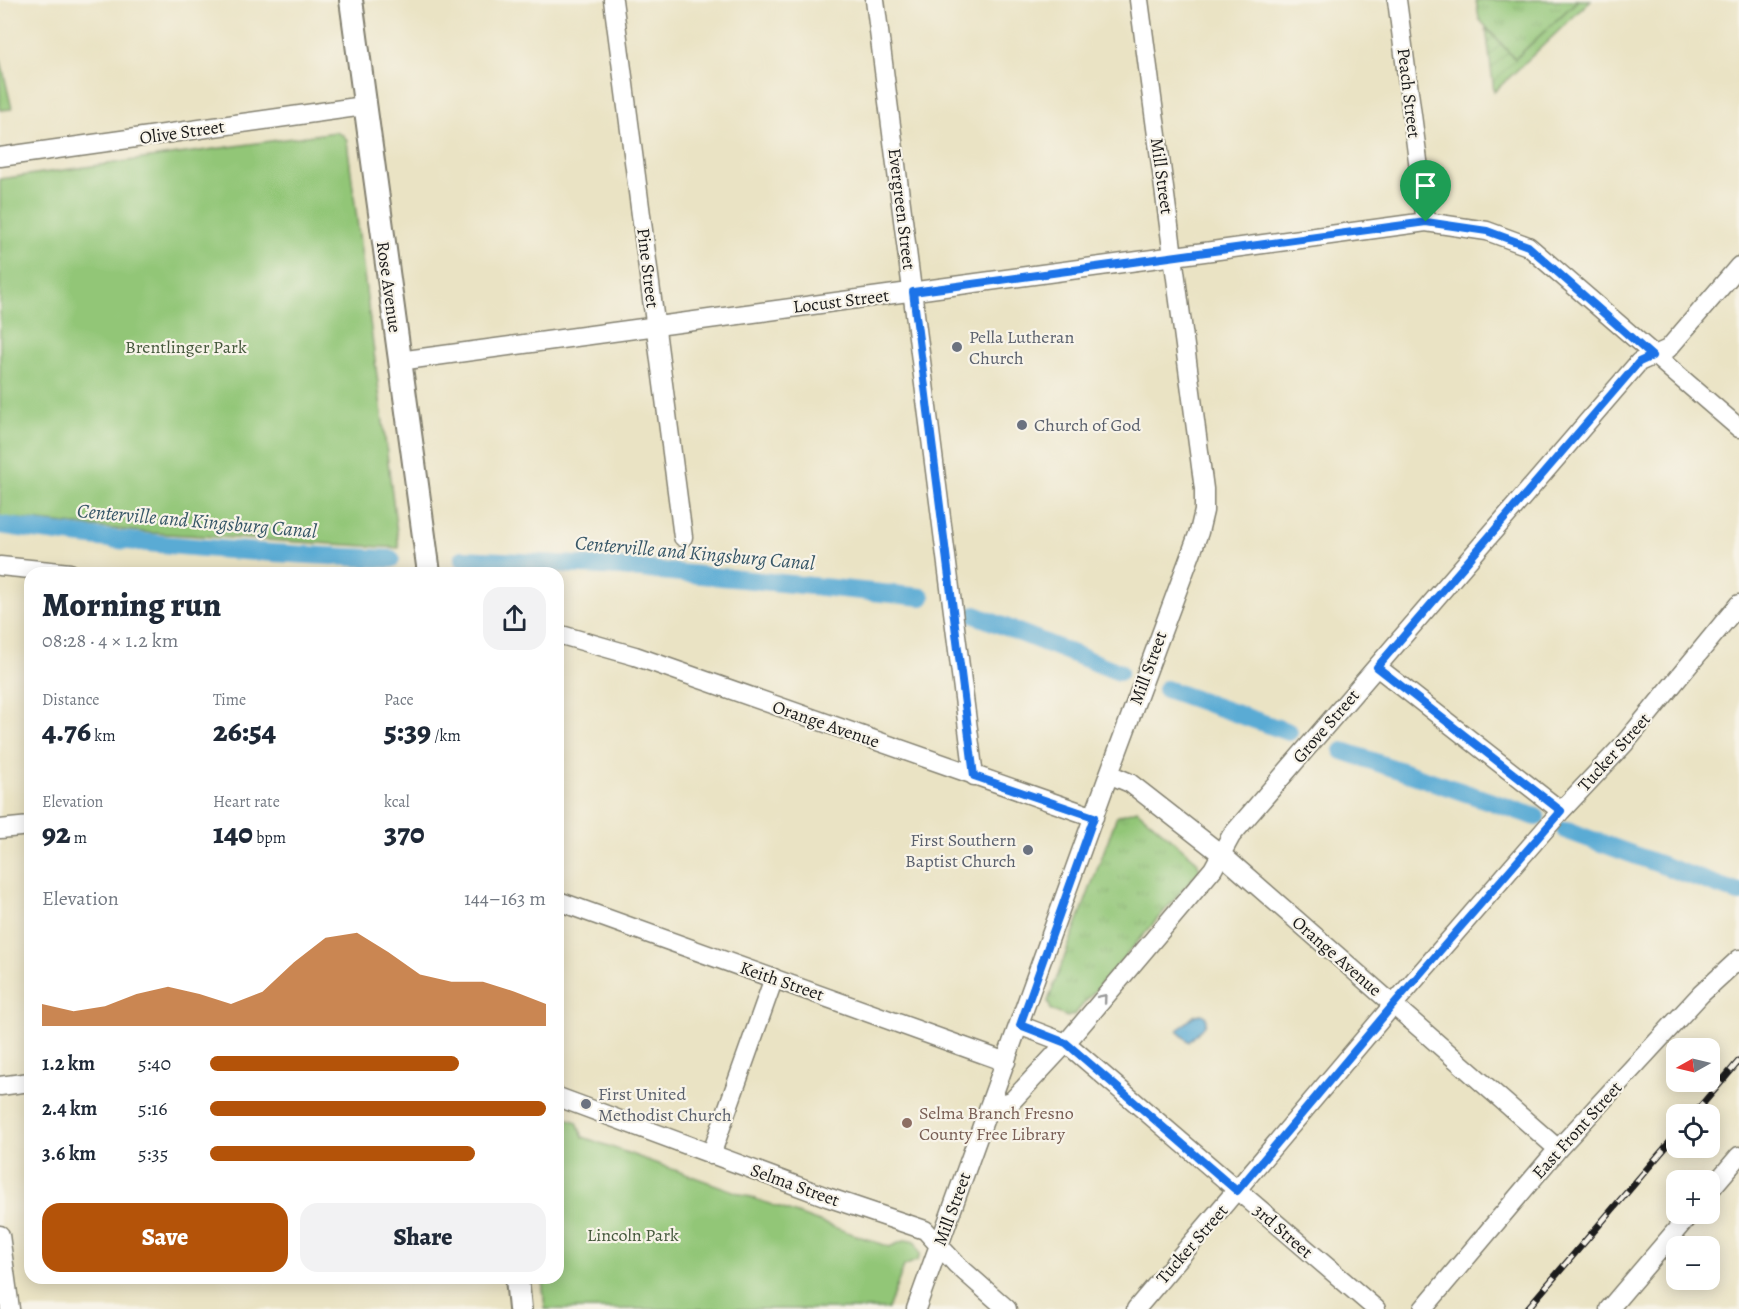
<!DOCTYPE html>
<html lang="en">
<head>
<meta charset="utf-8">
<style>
  body { margin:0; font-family:Alegreya,serif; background:#f2f2f3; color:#1f2937; height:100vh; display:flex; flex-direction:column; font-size:22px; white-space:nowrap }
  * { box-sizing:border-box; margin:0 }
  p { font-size:20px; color:#747a83 }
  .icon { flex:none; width:33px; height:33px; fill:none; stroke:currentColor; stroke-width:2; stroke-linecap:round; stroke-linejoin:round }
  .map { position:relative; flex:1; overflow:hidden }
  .side { position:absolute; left:24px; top:567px; width:540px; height:717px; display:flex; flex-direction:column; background:#fff; border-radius:18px; box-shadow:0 3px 15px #0003 }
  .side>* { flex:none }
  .needle { width:39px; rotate:262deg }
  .fabs { position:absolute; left:1666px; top:1038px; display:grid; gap:12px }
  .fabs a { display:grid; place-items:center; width:54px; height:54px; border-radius:12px; background:#fff; box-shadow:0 3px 15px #0003; font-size:30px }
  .pin { position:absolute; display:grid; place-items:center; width:51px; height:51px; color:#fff; margin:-62px -26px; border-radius:50% 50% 50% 0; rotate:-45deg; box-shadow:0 0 6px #0007 }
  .pin .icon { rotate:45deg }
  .round { display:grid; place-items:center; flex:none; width:63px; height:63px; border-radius:18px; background:#f2f2f3 }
  .overview { display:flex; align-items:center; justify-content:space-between; height:102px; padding:0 18px }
  h1 { font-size:33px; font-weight:800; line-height:45px }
  .stats { display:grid; grid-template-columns:repeat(3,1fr); gap:9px; height:102px; padding:6px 18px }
  .stats div { display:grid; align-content:center }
  .stats b { font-size:30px; font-weight:800 }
  .stats small { font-size:16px; font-weight:400 }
  .stats p { font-size:16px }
  .chart { height:168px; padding:12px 18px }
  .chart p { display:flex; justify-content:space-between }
  .chart svg { width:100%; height:108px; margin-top:6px; fill:#b45309; opacity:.7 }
  .cta { display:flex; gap:12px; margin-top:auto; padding:12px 18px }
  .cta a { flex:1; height:69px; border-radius:18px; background:#b45309; color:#fff; font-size:24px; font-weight:800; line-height:69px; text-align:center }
  .cta a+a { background:#f2f2f3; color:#1f2937 }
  ul { padding:0 18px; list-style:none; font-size:20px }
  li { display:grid; grid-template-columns:96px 72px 1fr; align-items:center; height:45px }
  li i { height:15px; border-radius:8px; background:#b45309 }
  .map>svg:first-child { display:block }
  .grass { fill:url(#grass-tufts); stroke:#57714a; stroke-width:1.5 }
  .park { fill:#92c677; stroke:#57714a; stroke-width:1.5 }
  .garden { fill:url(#garden-furrows); stroke:#57714a; stroke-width:1.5 }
  .water { fill:#5aabd4; stroke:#3b6478; stroke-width:1.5 }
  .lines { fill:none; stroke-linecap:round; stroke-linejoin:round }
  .canal { stroke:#5aabd4; stroke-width:18 }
  .minor-casing { stroke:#838070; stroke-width:21 }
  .tertiary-casing { stroke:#838070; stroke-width:26 }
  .minor { stroke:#fff; stroke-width:18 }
  .tertiary { stroke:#fff; stroke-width:22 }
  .rail-casing { stroke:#1c1c1c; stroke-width:7 }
  .rail { stroke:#f7f3e8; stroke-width:4.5; stroke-dasharray:14; stroke-linecap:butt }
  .oneway { stroke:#999 }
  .route-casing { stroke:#fff; stroke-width:12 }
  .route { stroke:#1a73e8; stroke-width:8 }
  .worship-dot { fill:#6b7280; stroke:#f7f3e8; stroke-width:2 }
  .education-dot { fill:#8d6e63; stroke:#f7f3e8; stroke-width:2 }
  .labels { text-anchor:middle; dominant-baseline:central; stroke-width:4.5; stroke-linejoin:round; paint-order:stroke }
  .street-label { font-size:18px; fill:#1c1c1c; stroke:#f7f3e8 }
  .worship-label { font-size:18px; fill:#5b616d; stroke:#f7f3e8; text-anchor:start }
  .park-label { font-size:18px; fill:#45583c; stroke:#f7f3e8 }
  .education-label { font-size:18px; fill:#785e54; stroke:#f7f3e8; text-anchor:start }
  .water-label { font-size:20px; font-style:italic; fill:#355566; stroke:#f7f3e8 }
</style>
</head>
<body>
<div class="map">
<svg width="1739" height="1309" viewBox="0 0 1739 1309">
  <defs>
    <pattern id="grass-tufts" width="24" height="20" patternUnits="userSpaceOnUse" patternTransform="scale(1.5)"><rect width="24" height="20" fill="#92c677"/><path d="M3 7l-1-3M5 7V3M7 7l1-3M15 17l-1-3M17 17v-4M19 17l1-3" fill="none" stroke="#7daa66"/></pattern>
    <pattern id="garden-furrows" width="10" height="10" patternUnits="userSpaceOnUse" patternTransform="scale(1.5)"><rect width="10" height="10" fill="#92c677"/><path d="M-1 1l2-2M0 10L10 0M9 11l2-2" fill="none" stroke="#7daa66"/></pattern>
  </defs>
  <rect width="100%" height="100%" fill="#f7f3e8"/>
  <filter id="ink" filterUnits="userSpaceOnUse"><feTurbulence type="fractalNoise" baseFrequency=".0167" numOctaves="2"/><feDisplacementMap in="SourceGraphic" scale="12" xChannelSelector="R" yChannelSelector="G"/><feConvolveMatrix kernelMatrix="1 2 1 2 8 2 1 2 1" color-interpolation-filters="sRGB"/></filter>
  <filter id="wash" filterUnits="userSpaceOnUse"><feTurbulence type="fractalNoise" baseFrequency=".008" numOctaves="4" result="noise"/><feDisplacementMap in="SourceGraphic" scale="24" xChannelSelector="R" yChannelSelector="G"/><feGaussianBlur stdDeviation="1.35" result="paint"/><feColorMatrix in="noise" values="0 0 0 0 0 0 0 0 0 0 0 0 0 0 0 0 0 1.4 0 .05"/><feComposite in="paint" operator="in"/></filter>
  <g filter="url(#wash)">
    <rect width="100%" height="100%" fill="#eae3c4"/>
    <!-- grass -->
    <path class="grass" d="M 1476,0 L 1578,0 L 1515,59 L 1479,19 Z
      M 1137,810 L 1197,861 L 1200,870 L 1074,1015 L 1067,1017 L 1051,1010 L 1048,1001 L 1117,816 Z"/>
    <!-- park -->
    <path class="park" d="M 0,57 L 12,109 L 0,110 Z
      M 335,132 L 343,135 L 347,141 L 399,548 L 152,533 L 0,517 L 0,179 Z
      M 558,1115 L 577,1122 L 583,1137 L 889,1247 L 906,1240 L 915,1242 L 920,1254 L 918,1260 L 904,1266 L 888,1309 L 545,1309 L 542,1278 L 558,1278 Z"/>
    <!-- garden -->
    <path class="garden" d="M 1578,0 L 1591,0 L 1494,92 L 1486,28 L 1515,59 Z"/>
    <!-- water -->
    <path class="water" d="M 1202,1014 L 1206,1017 L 1206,1024 L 1189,1042 L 1177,1031 L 1195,1015 Z"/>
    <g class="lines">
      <!-- canal -->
      <path class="canal" d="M 0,525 C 129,544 260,554 391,559
        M 463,559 L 621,567 L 922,597
        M 975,615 L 1119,672
        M 1166,689 L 1289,732
        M 1343,751 L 1536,817
        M 1565,830 L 1739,893"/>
    </g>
  </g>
  <g filter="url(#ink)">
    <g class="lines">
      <defs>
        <path id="minor" d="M 613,0 L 683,537
          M 875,0 L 974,776
          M 1397,0 L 1426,222
          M 0,157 L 364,106
          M 399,361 L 1426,222 L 1487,231 L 1528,246 L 1739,428
          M 0,566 L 70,573
          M 558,634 L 635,656 L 1094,817
          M 1377,667 L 1561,811
          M 1109,774 L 1130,783 L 1221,854 L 1558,1149
          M 0,829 L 30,826
          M 558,901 L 1006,1062
          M 1019,1025 L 1066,1043 L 1376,1309
          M 0,1086 L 30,1082
          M 558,1097 L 827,1197 L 925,1230 L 956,1264 L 1007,1309
          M 990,1107 L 1012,1101 L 1066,1043 L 1213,869 L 1231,836 L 1639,362 L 1668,349 L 1739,266
          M 711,1155 L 774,978
          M 1710,1190 L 1739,1156
          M 0,1235 L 10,1309
          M 916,1309 L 1109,774 L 1199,532 L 1204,511 L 1204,489 L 1139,0
          M 1136,1309 L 1393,1005 L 1561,811 L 1624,744 L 1739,604
          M 1423,1309 L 1558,1149 L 1701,994 L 1739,959
          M 1609,1309 L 1690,1214"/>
        <path id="tertiary" d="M 351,0 L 429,573
          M 517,1278 L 520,1309"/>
      </defs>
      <!-- minor casing -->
      <use href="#minor" class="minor-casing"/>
      <!-- tertiary casing -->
      <use href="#tertiary" class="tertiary-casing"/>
      <!-- minor -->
      <use href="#minor" class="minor"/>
      <!-- tertiary -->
      <use href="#tertiary" class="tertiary"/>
      <defs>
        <path id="rail" d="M 1694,1114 L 1739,1061
          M 1527,1309 L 1677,1134"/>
      </defs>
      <!-- rail casing -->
      <use href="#rail" class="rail-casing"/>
      <!-- rail -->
      <use href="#rail" class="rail"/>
    </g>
    <!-- one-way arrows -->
    <defs><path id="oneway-chevron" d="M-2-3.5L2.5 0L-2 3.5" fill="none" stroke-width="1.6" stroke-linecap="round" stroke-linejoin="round" transform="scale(1.5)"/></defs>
    <use class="oneway" href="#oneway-chevron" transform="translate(1103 998) rotate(-50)"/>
  </g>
  <g class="lines" filter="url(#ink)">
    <defs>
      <path id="route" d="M 1426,222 L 1487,231 L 1528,246 L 1652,356 L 1639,362 L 1377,667 L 1561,811 L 1393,1005 L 1237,1191 L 1066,1043 L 1020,1025 L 1094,817 L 974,776 L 913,292 Z"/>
    </defs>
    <!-- route casing -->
    <use href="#route" class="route-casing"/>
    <!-- route -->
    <use href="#route" class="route"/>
  </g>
  <!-- markers -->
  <g class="worship-dot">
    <circle cx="957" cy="347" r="6"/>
    <circle cx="1022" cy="425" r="6"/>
    <circle cx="1028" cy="850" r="6"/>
    <circle cx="586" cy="1104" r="6"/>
  </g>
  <circle class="education-dot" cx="907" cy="1123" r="6"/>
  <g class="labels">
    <!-- street labels -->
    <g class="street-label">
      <text transform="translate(1409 93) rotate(83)">Peach Street</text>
      <text transform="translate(182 132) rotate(-8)">Olive Street</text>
      <text transform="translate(1162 176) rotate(82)">Mill Street</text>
      <text transform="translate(902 209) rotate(83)">Evergreen Street</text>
      <text transform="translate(648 268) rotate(83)">Pine Street</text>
      <text transform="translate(389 287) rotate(82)">Rose Avenue</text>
      <text transform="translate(841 301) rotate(-7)">Locust Street</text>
      <text transform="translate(1148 668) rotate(-70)">Mill Street</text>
      <text transform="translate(826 724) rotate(19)">Orange Avenue</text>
      <text transform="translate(1326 726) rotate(-49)">Grove Street</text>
      <text transform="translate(1614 752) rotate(-48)">Tucker Street</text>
      <text transform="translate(1337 956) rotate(41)">Orange Avenue</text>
      <text transform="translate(782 981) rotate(19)">Keith Street</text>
      <text transform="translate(1577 1130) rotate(-48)">East Front Street</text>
      <text transform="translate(795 1185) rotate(20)">Selma Street</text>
      <text transform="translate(952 1209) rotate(-70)">Mill Street</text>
      <text transform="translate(1283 1231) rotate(41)">3rd Street</text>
      <text transform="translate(1192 1244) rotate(-49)">Tucker Street</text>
    </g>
    <!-- worship labels -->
    <g class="worship-label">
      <text x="969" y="337">Pella Lutheran<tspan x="969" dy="21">Church</tspan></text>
      <text x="1034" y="425">Church of God</text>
      <text x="1016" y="840" text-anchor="end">First Southern<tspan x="1016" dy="21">Baptist Church</tspan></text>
      <text x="598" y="1094">First United<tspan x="598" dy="21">Methodist Church</tspan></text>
    </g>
    <!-- park labels -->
    <g class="park-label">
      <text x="186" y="347">Brentlinger Park</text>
      <text x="633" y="1235">Lincoln Park</text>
    </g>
    <!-- education labels -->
    <g class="education-label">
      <text x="919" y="1113">Selma Branch Fresno<tspan x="919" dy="21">County Free Library</tspan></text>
    </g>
    <!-- water labels -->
    <g class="water-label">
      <text transform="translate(197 521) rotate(5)">Centerville and Kingsburg Canal</text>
      <text transform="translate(695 553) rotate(5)">Centerville and Kingsburg Canal</text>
    </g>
  </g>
</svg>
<div class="fabs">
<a><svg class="needle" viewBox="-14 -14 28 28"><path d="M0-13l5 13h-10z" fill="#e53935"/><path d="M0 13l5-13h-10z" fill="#747a83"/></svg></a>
<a><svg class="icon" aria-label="locate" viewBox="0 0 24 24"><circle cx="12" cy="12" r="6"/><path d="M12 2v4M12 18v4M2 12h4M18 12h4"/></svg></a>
<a>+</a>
<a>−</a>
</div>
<div class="pin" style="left:1426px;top:222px;background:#1e9e55"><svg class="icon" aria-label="arrive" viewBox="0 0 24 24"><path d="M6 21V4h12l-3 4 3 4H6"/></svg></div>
<section class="side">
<div class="overview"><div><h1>Morning run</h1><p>08:28 · 4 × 1.2 km</p></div><a class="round"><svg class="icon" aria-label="share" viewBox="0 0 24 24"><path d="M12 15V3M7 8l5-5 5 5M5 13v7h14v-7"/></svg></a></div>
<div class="stats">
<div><p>Distance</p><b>4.76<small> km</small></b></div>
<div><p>Time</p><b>26:54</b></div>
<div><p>Pace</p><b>5:39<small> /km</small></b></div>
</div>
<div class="stats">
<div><p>Elevation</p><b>92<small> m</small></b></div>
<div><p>Heart rate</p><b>140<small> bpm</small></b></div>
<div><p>kcal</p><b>370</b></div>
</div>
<div class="chart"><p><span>Elevation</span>144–163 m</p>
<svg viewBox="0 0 160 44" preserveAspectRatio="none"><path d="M0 44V35L10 38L20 36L30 31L40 28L50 31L60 35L70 30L80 18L90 8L100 6L110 14L120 23L130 26L140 26L150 30L160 35V44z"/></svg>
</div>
<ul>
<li><b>1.2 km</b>5:40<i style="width:74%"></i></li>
<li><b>2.4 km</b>5:16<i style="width:100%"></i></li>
<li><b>3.6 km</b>5:35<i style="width:79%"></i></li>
</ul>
<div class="cta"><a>Save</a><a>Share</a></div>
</section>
</div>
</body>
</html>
